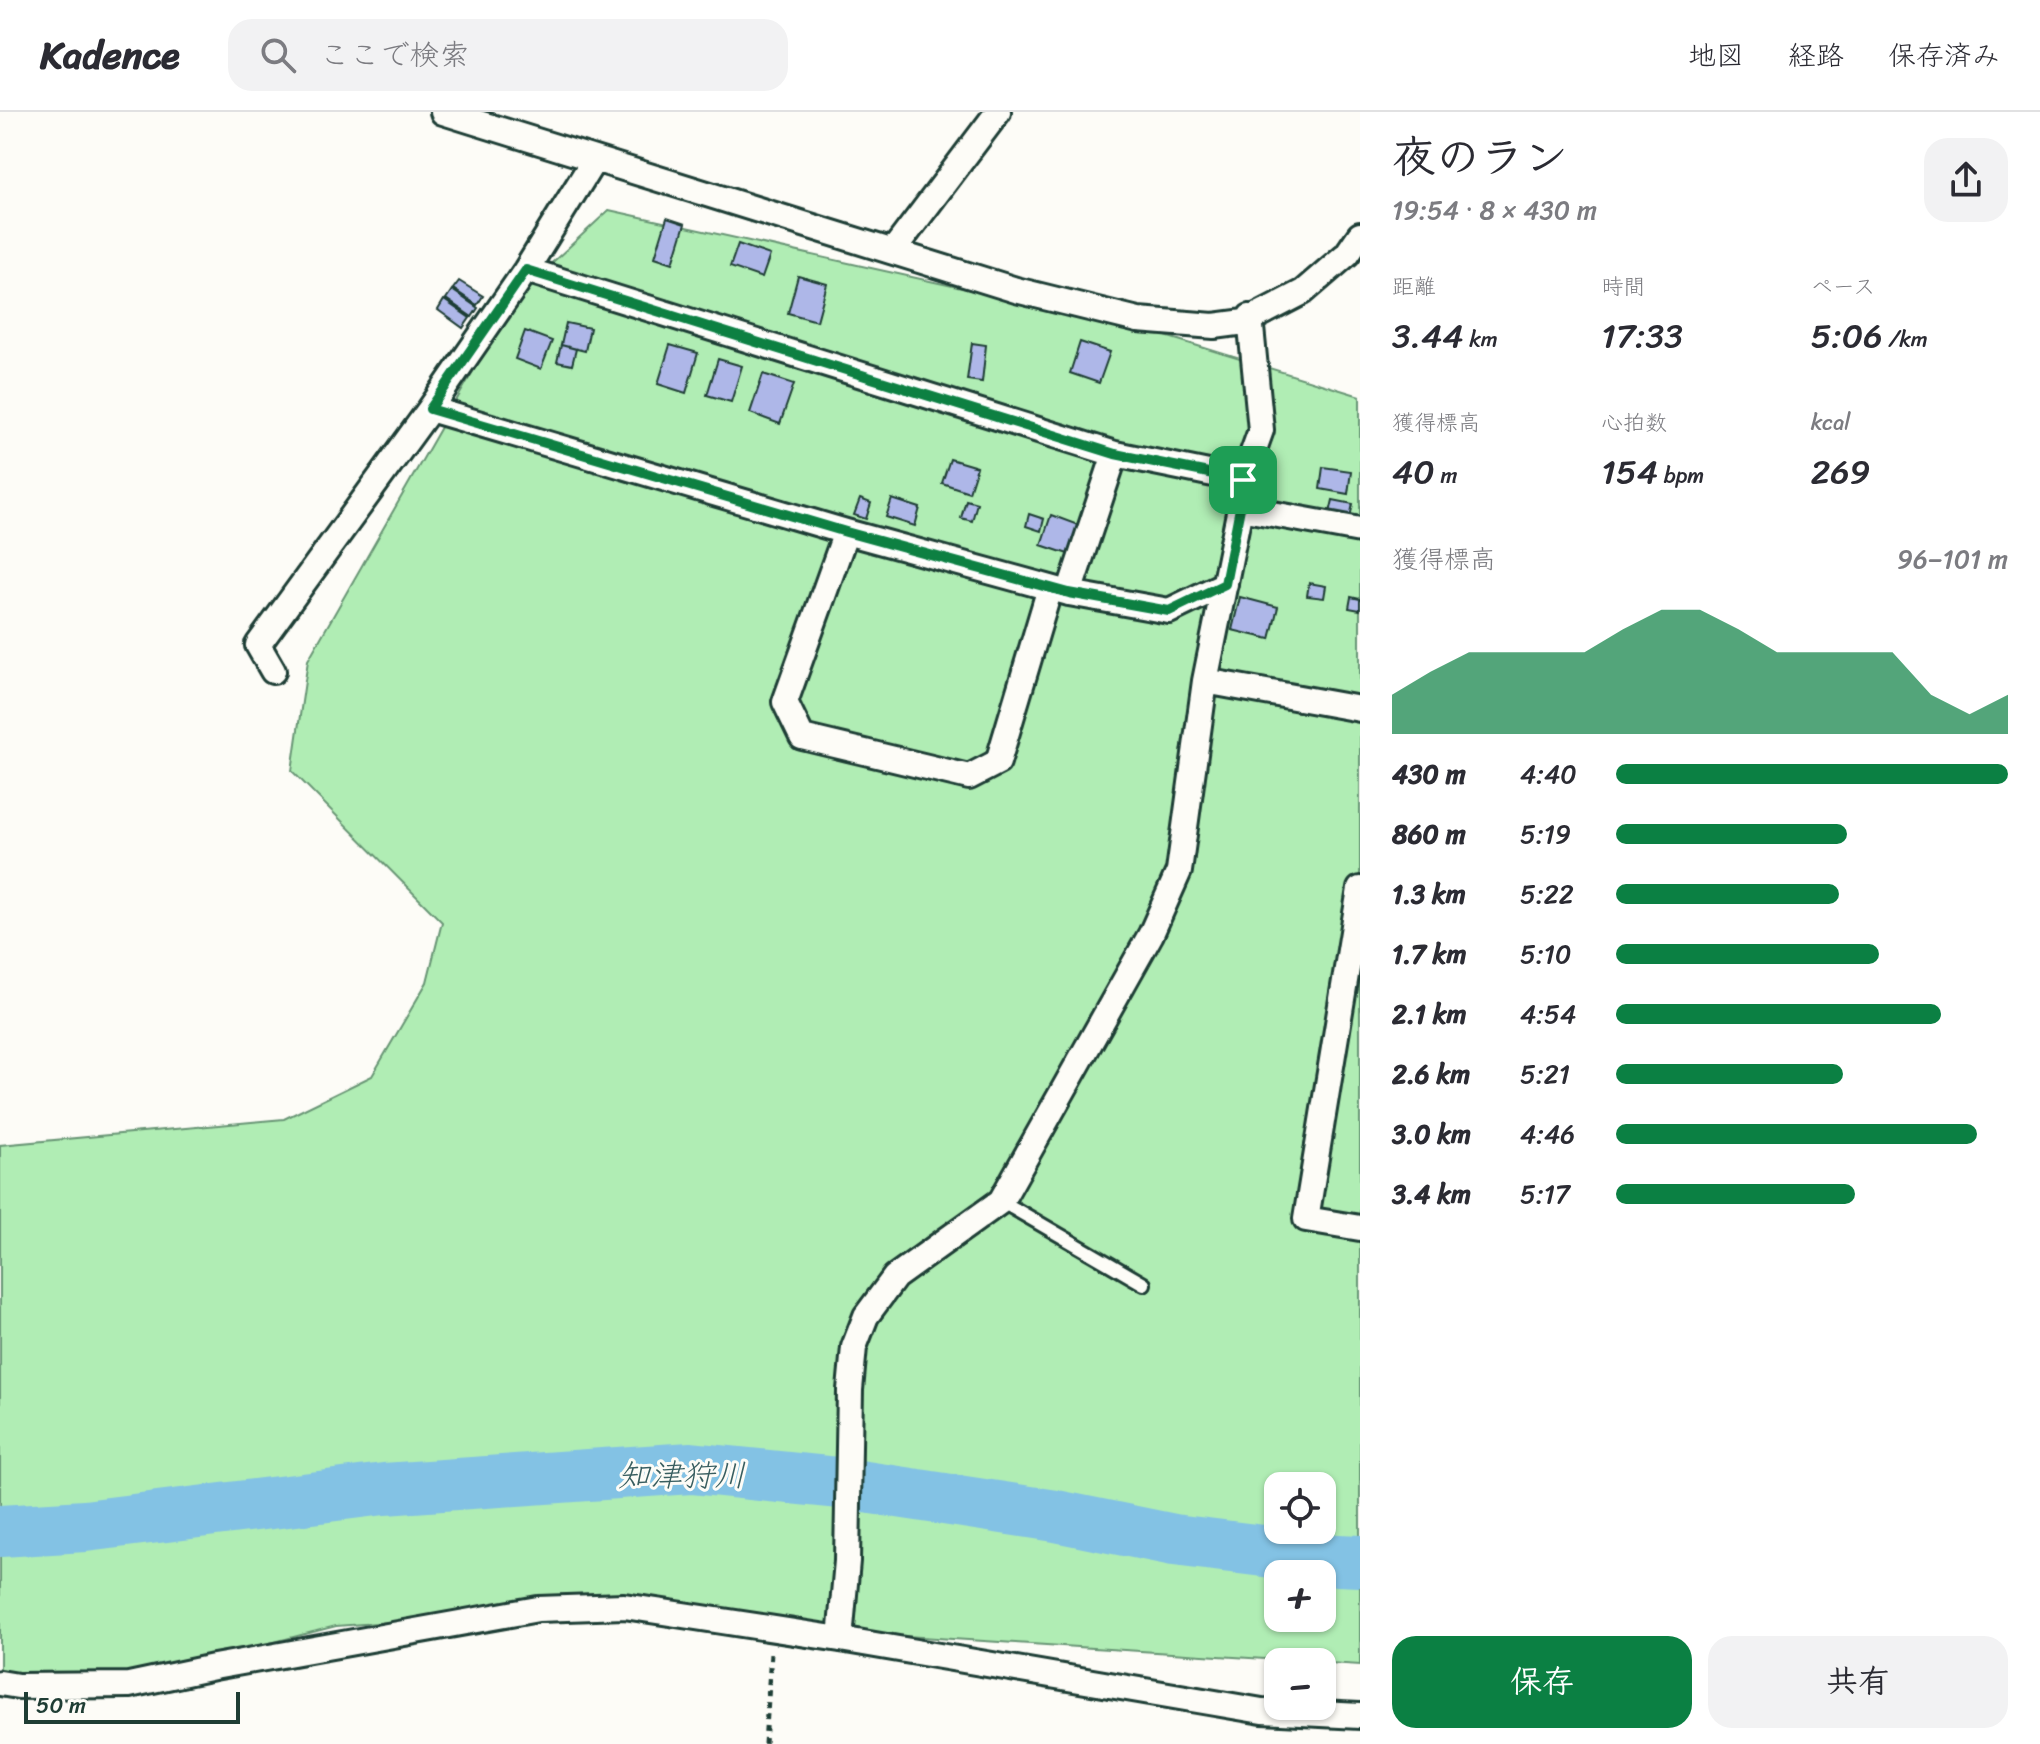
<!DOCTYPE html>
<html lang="ja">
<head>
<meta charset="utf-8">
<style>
  body { margin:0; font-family:Sriracha,"Klee One",sans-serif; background:#f2f2f3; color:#2b2b33; height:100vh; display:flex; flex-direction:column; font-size:30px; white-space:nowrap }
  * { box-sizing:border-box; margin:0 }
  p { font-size:26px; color:#7c7c81 }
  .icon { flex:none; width:44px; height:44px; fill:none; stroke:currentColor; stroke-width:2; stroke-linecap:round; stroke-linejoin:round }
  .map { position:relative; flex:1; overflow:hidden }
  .sheet { display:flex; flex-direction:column; background:#fff; width:680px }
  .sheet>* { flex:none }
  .controls { position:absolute; left:1264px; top:1360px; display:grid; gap:16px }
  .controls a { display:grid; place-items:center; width:72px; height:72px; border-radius:16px; background:#fff; box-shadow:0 2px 6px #0004; font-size:40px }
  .scale { position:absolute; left:24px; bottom:20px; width:216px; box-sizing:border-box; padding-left:8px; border:4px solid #1f3d34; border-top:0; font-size:22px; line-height:28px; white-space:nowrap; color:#1f3d34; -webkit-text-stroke:6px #fdfcf7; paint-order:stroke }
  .pin { position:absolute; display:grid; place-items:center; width:68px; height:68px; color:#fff; margin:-34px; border-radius:16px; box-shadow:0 4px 12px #0006 }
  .round { display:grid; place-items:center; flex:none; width:84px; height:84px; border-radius:24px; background:#f2f2f3 }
  .headline { display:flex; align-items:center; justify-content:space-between; height:136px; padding:0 32px }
  h1 { font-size:44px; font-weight:600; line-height:60px }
  .stats { display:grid; grid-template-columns:repeat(3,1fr); gap:12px; height:136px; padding:8px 32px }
  .stats div { display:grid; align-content:center }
  .stats b { font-size:34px; font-weight:600 }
  .stats small { font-size:22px; font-weight:400 }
  .stats p { font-size:22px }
  .chart { height:224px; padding:16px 32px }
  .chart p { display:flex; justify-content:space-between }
  .chart svg { width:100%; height:144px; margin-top:8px; fill:#0b8043; opacity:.7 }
  .action { display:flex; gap:16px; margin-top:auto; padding:16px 32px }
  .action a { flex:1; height:92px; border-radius:24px; background:#0b8043; color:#fff; font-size:32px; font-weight:600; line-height:92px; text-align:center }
  .action a+a { background:#f2f2f3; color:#2b2b33 }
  ul { padding:0 32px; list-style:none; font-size:26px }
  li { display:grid; grid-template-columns:128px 96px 1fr; align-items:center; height:60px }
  li i { height:20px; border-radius:10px; background:#0b8043 }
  header { display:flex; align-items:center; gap:48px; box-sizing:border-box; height:112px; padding:0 40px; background:#fff; border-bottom:2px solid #e1e1e2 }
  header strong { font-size:38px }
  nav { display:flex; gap:44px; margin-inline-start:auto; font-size:28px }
  .search { width:560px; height:72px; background:#f2f2f3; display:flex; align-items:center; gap:20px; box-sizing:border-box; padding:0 28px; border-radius:24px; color:#7c7c81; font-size:30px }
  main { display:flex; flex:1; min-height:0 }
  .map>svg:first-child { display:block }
  .green { fill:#b0edb4; stroke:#689574; stroke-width:2; fill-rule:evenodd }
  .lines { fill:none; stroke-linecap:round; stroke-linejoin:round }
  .river { stroke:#83c2e4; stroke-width:52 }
  .building { fill:#aeb7e8; stroke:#1f3d34; stroke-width:2 }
  .service-casing { stroke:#1f3d34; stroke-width:18 }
  .minor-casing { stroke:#1f3d34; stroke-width:30 }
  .path { stroke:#1f3d34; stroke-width:5; stroke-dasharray:6 6; stroke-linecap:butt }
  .service { stroke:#fdfcf7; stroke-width:12 }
  .minor { stroke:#fdfcf7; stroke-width:24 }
  .route-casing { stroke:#fff; stroke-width:16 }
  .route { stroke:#0b8043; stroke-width:10 }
  .labels { text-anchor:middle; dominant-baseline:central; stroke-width:6; stroke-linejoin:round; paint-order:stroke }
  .water-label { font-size:32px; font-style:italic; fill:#385e60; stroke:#fdfcf7 }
</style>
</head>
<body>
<header>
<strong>Kadence</strong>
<div class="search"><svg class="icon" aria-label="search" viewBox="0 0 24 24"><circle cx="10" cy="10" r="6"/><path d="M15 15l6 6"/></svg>ここで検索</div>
<nav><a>地図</a><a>経路</a><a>保存済み</a></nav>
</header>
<main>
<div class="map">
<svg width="1360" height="1632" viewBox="0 0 1360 1632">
  <rect width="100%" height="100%" fill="#fdfcf7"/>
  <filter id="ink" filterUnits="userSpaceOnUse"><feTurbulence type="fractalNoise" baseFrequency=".0125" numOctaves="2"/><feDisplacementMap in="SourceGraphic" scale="16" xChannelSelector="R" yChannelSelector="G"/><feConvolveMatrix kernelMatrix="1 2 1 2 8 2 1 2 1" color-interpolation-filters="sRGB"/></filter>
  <g filter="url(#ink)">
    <!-- green -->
    <path class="green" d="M 609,98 L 1133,214 L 1360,284 L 1360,1553 L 529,1500 L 336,1514 L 131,1567 L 0,1581 L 0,1033 L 284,1007 L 372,964 L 427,870 L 442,810 L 292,659 L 308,548 L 516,184 ZM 1278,1374 L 1322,1374 L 1322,1418 L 1278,1418 ZM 1278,1462 L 1322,1462 L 1322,1506 L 1278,1506 Z"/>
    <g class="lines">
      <!-- river -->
      <path class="river" d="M 0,1419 L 85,1414 L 384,1377 L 691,1356 L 839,1371 L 1056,1404 L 1174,1428 L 1337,1448 L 1360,1449"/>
    </g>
    <!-- building -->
    <path class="building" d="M 667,106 L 685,112 L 673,151 L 655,145 Z
      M 738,132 L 770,143 L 762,166 L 730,155 Z
      M 798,164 L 827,172 L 817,209 L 788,201 Z
      M 459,169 L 483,184 L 477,193 L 453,177 Z
      M 452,178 L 478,196 L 472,205 L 446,187 Z
      M 444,188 L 470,206 L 463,216 L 438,198 Z
      M 566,211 L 590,216 L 585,239 L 561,233 Z
      M 525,219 L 552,229 L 541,257 L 515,247 Z
      M 1080,230 L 1110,240 L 1099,271 L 1070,261 Z
      M 972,231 L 986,233 L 982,270 L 967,268 Z
      M 561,233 L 576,237 L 572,253 L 557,250 Z
      M 670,233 L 698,241 L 686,281 L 658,272 Z
      M 718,247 L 742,254 L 731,290 L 707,283 Z
      M 763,262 L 794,272 L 780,312 L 750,301 Z
      M 950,347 L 977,355 L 969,380 L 942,371 Z
      M 1323,355 L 1351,359 L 1348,382 L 1320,377 Z
      M 860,387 L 871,391 L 866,407 L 854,403 Z
      M 892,387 L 920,396 L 915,414 L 886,405 Z
      M 966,388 L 977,391 L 972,409 L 961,406 Z
      M 1333,388 L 1353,392 L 1350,405 L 1330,401 Z
      M 1029,402 L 1044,407 L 1041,419 L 1026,414 Z
      M 1051,403 L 1078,413 L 1068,442 L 1041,433 Z
      M 1309,471 L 1326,474 L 1324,486 L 1307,484 Z
      M 1240,485 L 1278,495 L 1270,527 L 1232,518 Z
      M 1351,485 L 1360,487 L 1360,498 L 1349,496 Z"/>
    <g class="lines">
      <defs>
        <path id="service" d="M 1001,1089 L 1144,1172"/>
        <path id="minor" d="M 443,0 L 1016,178 L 1138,208 L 1214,214 L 1245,210 L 1303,180 L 1347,142 L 1360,123
          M 893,139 L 998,0
          M 526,158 L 1115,342 L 1243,368
          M 430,297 L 846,420 L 1069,481 L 1169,499 L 1225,472
          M 1240,396 L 1360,418
          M 846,420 L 785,590 L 802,625 L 969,665 L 998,650 L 1050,476
          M 1069,481 L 1115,342
          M 273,559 L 258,533 L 430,297 L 526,158 L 594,48
          M 1205,569 L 1360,597
          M 1360,777 L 1306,1107 L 1360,1116
          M 840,1527 L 847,1449 L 850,1278 L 854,1235 L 866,1204 L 895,1165 L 1001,1089 L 1151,822 L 1179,759 L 1205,569 L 1240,396 L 1243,368 L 1261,318 L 1250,205
          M 0,1571 L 18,1574 L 129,1573 L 214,1555 L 538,1497 L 624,1494 L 840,1527 L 1262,1599 L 1360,1604"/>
      </defs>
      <!-- service casing -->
      <use href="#service" class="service-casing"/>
      <!-- minor casing -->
      <use href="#minor" class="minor-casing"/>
      <!-- path -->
      <path class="path" d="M 765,1632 L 771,1541"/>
      <!-- service -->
      <use href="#service" class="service"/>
      <!-- minor -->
      <use href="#minor" class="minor"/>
    </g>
  </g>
  <g class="lines" filter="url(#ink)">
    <defs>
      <path id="route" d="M 526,158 L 1115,342 L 1243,368 L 1240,396 L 1225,472 L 1169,499 L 1069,481 L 846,420 L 430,297 Z"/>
    </defs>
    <!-- route casing -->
    <use href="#route" class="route-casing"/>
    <!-- route -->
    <use href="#route" class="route"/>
  </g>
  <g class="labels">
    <!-- water labels -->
    <g class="water-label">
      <text x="682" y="1363">知津狩川</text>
    </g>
  </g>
</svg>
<div class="controls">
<a><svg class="icon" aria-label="locate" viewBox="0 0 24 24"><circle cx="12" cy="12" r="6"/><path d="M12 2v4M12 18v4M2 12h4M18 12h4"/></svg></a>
<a>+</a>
<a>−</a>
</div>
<div class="scale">50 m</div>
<div class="pin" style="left:1243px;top:368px;background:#1e9e55"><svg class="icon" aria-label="arrive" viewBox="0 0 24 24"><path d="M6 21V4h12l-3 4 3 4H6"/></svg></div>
</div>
<section class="sheet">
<div class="headline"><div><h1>夜のラン</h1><p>19:54 · 8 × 430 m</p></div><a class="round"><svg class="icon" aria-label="share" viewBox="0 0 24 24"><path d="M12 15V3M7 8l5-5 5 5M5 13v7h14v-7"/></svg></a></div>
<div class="stats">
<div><p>距離</p><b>3.44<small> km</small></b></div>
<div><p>時間</p><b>17:33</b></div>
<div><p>ペース</p><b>5:06<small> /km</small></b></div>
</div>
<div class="stats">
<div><p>獲得標高</p><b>40<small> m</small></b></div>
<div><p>心拍数</p><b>154<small> bpm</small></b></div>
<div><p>kcal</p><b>269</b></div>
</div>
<div class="chart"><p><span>獲得標高</span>96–101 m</p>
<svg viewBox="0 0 160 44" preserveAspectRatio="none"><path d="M0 44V32L10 25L20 19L30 19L40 19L50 19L60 12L70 6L80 6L90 12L100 19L110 19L120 19L130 19L140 32L150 38L160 32V44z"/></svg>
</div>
<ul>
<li><b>430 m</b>4:40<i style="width:100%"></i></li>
<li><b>860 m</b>5:19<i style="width:59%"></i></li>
<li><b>1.3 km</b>5:22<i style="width:57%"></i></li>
<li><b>1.7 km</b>5:10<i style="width:67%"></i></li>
<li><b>2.1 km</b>4:54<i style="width:83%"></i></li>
<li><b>2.6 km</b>5:21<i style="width:58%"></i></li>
<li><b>3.0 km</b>4:46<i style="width:92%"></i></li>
<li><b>3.4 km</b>5:17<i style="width:61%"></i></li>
</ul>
<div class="action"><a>保存</a><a>共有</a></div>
</section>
</main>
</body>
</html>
